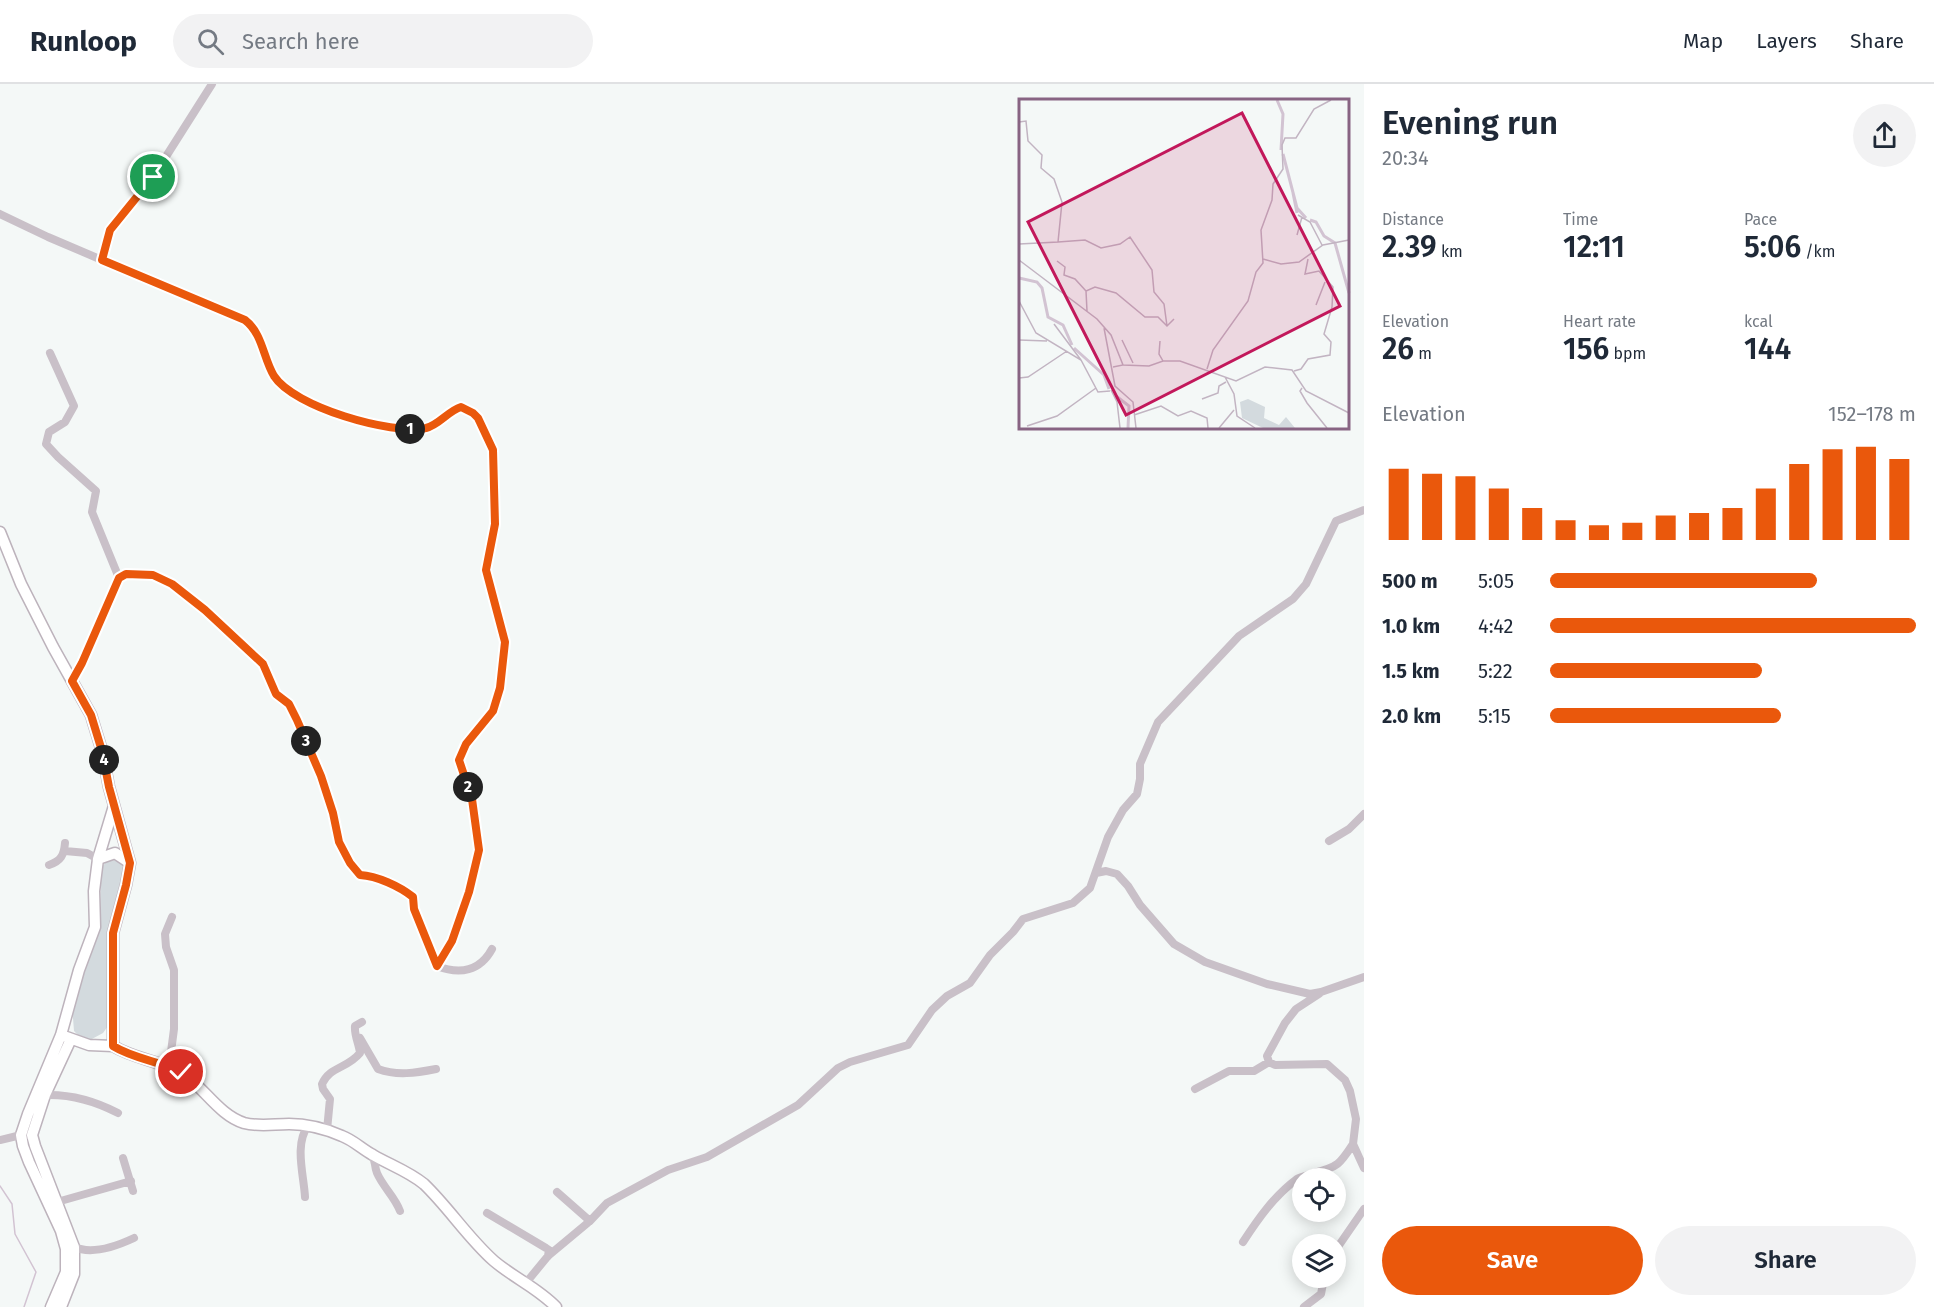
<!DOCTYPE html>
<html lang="en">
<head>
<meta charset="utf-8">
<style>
  body { margin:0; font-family:"Fira Sans",sans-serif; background:#f2f2f3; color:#1f2937; height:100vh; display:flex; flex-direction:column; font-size:22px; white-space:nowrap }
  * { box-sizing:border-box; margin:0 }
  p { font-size:20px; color:#747a83 }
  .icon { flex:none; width:33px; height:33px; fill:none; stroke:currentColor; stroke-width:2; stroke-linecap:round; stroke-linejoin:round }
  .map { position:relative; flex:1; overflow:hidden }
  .drawer { display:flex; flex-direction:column; background:#fff; width:570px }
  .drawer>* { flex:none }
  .buttons { position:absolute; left:1292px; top:1084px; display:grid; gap:12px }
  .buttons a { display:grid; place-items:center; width:54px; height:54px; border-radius:50%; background:#fff; box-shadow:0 3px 15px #0003; font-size:30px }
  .pin { position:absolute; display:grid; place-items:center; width:51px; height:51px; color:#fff; margin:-26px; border:3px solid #fff; border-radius:50%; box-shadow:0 2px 6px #0007 }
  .km { position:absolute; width:30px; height:30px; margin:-15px; border-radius:50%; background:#222; color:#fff; font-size:16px; line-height:30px; text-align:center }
  .round { display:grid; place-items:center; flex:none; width:63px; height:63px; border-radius:32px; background:#f2f2f3 }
  .headline { display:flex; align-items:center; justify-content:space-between; height:102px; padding:0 18px }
  h1 { font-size:33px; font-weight:600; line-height:45px }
  .stats { display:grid; grid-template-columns:repeat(3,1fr); gap:9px; height:102px; padding:6px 18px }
  .stats div { display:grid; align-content:center }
  .stats b { font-size:30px; font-weight:600 }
  .stats small { font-size:16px; font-weight:400 }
  .stats p { font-size:16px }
  .chart { height:168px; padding:12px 18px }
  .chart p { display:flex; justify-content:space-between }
  .chart svg { width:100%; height:108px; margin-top:6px; stroke:#ea580c; stroke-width:6 }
  .primary-button { display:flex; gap:12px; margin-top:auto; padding:12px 18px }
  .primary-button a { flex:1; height:69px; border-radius:36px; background:#ea580c; color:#fff; font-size:24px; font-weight:600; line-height:69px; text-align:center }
  .primary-button a+a { background:#f2f2f3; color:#1f2937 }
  ul { padding:0 18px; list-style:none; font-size:20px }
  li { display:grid; grid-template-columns:96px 72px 1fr; align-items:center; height:45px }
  li i { height:15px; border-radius:8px; background:#ea580c }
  header { display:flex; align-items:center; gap:36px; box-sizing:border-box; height:84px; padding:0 30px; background:#fff; border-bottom:2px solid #e0e1e3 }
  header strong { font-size:28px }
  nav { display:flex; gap:33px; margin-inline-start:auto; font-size:21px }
  .search { width:420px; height:54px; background:#f2f2f3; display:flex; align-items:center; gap:15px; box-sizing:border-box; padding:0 21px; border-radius:33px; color:#747a83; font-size:22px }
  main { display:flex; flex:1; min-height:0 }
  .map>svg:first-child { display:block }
  .park { fill:#d3dade }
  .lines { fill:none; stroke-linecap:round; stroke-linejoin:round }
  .stream { stroke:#d2c3d2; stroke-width:1.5 }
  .major-casing { stroke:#bdb3bc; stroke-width:13 }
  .minor { stroke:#c9c0c8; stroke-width:8 }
  .major { stroke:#fff; stroke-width:10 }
  .route-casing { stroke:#fff; stroke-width:12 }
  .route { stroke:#ea580c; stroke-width:8 }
  .inset-river { fill:none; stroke:#d2c3d2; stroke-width:3 }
  .inset-road { fill:none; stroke:#c2b4c2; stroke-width:1.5 }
  .view { fill:#c2185b; fill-opacity:0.15; stroke:#c2185b; stroke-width:3 }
  .inset-edge { fill:none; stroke:#886483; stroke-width:3 }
</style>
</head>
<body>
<header>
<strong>Runloop</strong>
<div class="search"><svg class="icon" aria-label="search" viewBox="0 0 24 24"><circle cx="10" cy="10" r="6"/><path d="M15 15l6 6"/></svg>Search here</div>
<nav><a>Map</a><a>Layers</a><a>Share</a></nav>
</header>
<main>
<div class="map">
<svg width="1364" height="1223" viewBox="0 0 1364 1223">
  <rect width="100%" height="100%" fill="#f4f8f7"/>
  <!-- park -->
  <path class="park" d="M 112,776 C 118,776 123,779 126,785 L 110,844 L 111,920 L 108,942 L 103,949 L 90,956 L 81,954 L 74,947 L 72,921 L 82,886 L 100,839 L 101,784 L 107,777 Z"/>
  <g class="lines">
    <!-- stream -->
    <path class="stream" d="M 0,1102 L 12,1120 L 15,1150 L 36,1188 L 24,1223"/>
    <defs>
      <path id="major" d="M 0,448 L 21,500 L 53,563 L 91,631 L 102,667 L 109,703 L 130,779 L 126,801 L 113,849 L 113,962 L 89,961 L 61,951
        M 98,775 L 115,769 L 130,779
        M 113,962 C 138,977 168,977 191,996 C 208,1010 222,1032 244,1039 C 259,1043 274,1040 289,1040 C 306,1040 326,1045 342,1052 C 353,1056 362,1065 373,1071 C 390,1081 408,1087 424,1100 C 449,1124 468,1154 494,1177 C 514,1194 538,1204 556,1223
        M 51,1223 L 66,1188 L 66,1165 L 61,1147 L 29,1078 L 23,1062 L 21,1051 L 28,1030 L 61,951 L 79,886 L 95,843 L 94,807 L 98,775 L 114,722
        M 61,1223 L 74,1190 L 74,1163 L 35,1062 L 32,1051 L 45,1011 L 71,955"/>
    </defs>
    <!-- major casing -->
    <use href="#major" class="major-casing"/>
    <!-- minor -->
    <path class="minor" d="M 0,130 L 48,153 L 102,176 L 110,146 L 153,93 L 212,0
      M 102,176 L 245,236 C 263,250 263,274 274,292 C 294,323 391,351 426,344 C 439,341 448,328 461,323 L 473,329 L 478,334 L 493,366 L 496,440 L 486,486 L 505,558 L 500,604 L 493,627 L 466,660 L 459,676 L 472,715 L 479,766 L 469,808 L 452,857 L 437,882
      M 50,269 L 74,322 L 65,338 L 49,348 L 46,360 L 58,373 L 96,407 L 92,428 L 119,494
      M 72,597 L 82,579 L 119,494 L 125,490 L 153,491 L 172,500 L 205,526 L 263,580 L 276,611 L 289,620 L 297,636 L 321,692 L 333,729 L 339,758 L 350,779 L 360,791 C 377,792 399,802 413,813 L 414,825 L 437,882 C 460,891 480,887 492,865
      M 1329,757 L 1349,745 L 1364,730
      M 65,767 L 87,769 L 98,775
      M 49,781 C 61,777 64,771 65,759
      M 1096,789 L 1106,787 L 1117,790 L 1128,802 L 1140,821 L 1174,860 L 1205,878 L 1267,900 L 1310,910 L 1321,908 L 1364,893
      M 1319,910 L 1296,925 L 1285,939 L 1267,972 L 1269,978 L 1275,981 L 1327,980 L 1345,996 L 1350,1007 L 1356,1035 L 1353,1060 L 1364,1084
      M 360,954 L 378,985 C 397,992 416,989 436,985
      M 169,983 L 174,945 L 174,886 L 166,863 L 165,850 L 172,833
      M 1195,1005 L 1229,987 L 1254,987 L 1269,978
      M 45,1011 C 72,1010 95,1017 118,1029
      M 327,1046 L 330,1015 L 323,1005 L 322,1000 C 330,982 347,985 360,969 C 359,960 354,951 355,942 L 362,938
      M 0,1056 L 21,1051 L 32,1051
      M 372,1071 C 376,1077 374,1082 377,1089 C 383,1103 395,1113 400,1127
      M 123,1074 L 133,1107
      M 557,1108 L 590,1137
      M 305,1113 C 304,1092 294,1060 308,1042
      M 57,1118 L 131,1097
      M 487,1129 L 546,1164 L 549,1166 L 548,1172
      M 1243,1158 C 1258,1135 1274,1112 1297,1095 C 1302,1092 1309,1091 1314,1089 C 1338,1083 1340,1080 1353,1060
      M 74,1163 C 92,1171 117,1162 134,1154
      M 1335,1167 L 1364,1125
      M 525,1200 L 548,1172 L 590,1137 L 607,1119 L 668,1086 L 707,1073 L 798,1021 L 838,984 L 850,978 L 908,961 L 932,926 L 947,912 L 970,899 L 990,871 L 1013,848 L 1023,835 L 1073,819 L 1090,804 L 1108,753 L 1123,726 L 1137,710 L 1140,695 L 1140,680 L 1158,638 L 1239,552 L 1293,515 L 1306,500 L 1336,437 L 1364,426
      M 1304,1223 L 1321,1210 L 1324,1194"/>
    <!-- major -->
    <use href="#major" class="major"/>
  </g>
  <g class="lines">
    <defs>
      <path id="route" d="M 153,93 L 110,146 L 102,176 L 245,236 C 263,250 263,274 274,292 C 294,323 391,351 426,344 C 439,341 448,327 461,323 L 473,329 L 478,334 L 493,366 L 495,440 L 486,486 L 505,558 L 500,604 L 493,627 L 466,660 L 459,676 L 472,715 L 479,766 L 469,808 L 452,857 L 437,882 L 414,825 L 413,813 C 399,802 377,792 360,791 L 350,779 L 339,758 L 333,729 L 321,692 L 297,636 L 289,620 L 276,610 L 263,580 L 205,526 L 172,500 L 153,491 L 126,490 L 119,494 L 82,579 L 72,597 L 91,631 L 102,667 L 109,703 L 130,779 L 126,801 L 113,849 L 113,962 C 134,975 159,977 181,988"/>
    </defs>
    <!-- route casing -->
    <use href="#route" class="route-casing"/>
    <!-- route -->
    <use href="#route" class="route"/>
  </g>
  <!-- overview -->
  <g transform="translate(1019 15)">
    <rect width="330" height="330" fill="#f4f8f7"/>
    <path d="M 229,300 L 246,308 L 245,319 L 260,326 L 267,318 L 276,329 L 244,329 L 223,319 L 221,303 Z" fill="#d3dade"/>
    <path class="inset-river" d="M 258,1 L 264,15 L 262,51M 264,55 L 278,109 L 287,119M 274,94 L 278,114M 291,121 L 297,123 L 305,137 L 316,144 L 330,194M 0,179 L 18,183 L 23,189 L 29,218 L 44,226 L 53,246M 55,249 L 85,276 L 90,290M 97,297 L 110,307 L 109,329"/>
    <path class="inset-road" d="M 0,23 L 7,22 L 9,42 L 23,56 L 22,69 L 35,80 L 43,103 L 39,143 L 0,145M 279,116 L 291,123 L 303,146M 278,136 L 283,118M 39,143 L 66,141 L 82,149 L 101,145 L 111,138 L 133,171 L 135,193 L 145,205 L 148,227M 244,160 L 262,165 L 280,163 L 304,146 L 330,141M 0,161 L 78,220 L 92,236 L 104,266 L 94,268M 38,162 L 46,168 L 45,176 L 56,180 L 67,192M 0,202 L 17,234 L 62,261 L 79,293 L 91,292M 297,206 L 306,183M 68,212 L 67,192 L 76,188 L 97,194 L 126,218 L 139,218 L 148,227 L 155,220M 35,225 L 62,261M 85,229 L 96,287 L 114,303 L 117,329M 0,241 L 28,242M 103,241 L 114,264M 141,242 L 140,255 L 144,262M 104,266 L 130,267 L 144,262 L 161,262 L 217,282 L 246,268 L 273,271 L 287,292 L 330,314M 188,270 L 194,251 L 229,202 L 237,173 L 244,164 L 242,131 L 253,101 L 254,85 L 264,70 L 263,46 L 266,39 L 277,39 L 295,10 L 312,1M 275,272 L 282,270 L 289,260 L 311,256 L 312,243 L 305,235 L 313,208 L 314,188 L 300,172 L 286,175 L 289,160M 206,278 L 215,295 L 218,317 L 236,329M 0,279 L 9,278 L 48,252M 283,289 L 281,292 L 288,304 L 308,329M 92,291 L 98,303 L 101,329M 183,300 L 199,294 L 200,287 L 207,283M 115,316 L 142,307 L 159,317 L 172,312 L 188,319 L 189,329M 8,327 L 38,317 L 77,289M 200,329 L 215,311"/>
    <path class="view" d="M 223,14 L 321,207 L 107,316 L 9,123 Z"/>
    <rect width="330" height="330" class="inset-edge"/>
  </g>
</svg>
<div class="buttons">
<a><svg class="icon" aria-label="locate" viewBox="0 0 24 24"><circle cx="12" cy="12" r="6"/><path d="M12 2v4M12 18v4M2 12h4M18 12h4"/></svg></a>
<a><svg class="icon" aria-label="layers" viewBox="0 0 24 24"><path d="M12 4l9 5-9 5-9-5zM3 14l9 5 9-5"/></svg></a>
</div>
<div class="pin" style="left:153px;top:93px;background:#1e9e55"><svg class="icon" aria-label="arrive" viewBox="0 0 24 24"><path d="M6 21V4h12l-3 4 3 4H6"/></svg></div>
<div class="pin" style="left:181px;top:988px;background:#d93025"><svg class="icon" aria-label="check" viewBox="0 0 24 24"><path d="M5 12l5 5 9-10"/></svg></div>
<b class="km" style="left:410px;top:345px">1</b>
<b class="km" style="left:468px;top:703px">2</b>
<b class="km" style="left:306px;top:657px">3</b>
<b class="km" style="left:104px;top:676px">4</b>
</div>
<section class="drawer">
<div class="headline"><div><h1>Evening run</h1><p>20:34</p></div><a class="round"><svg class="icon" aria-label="share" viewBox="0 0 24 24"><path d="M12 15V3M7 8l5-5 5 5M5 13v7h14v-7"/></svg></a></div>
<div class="stats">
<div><p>Distance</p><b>2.39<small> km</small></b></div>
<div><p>Time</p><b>12:11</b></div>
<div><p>Pace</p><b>5:06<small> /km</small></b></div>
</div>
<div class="stats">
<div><p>Elevation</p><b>26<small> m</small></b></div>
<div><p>Heart rate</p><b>156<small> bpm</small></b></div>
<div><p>kcal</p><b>144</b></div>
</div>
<div class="chart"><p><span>Elevation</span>152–178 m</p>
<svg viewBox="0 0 160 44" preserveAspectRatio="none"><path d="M5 44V15M15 44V17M25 44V18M35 44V23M45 44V31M55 44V36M65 44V38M75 44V37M85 44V34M95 44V33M105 44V31M115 44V23M125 44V13M135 44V7M145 44V6M155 44V11"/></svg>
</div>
<ul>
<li><b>500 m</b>5:05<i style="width:73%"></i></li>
<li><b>1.0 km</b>4:42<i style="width:100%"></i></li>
<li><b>1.5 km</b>5:22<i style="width:58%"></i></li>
<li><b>2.0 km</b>5:15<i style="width:63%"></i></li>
</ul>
<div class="primary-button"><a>Save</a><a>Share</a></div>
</section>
</main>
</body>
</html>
